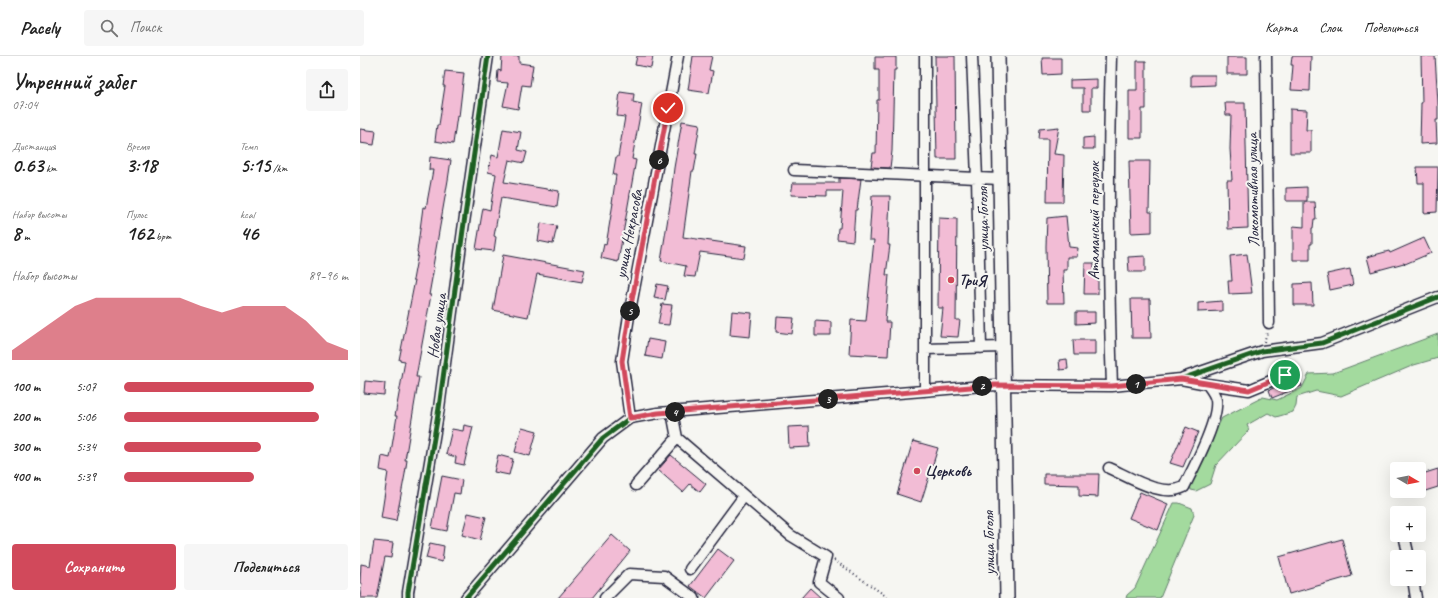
<!DOCTYPE html>
<html lang="ru">
<head>
<meta charset="utf-8">
<style>
  body { margin:0; font-family:Caveat,sans-serif; background:#f6f6f6; color:#222; height:100vh; display:flex; flex-direction:column; font-size:15px; white-space:nowrap }
  * { box-sizing:border-box; margin:0 }
  p { font-size:13px; color:#767676 }
  .icon { flex:none; width:22px; height:22px; fill:none; stroke:currentColor; stroke-width:2; stroke-linecap:round; stroke-linejoin:round }
  .map { position:relative; flex:1; overflow:hidden }
  .sheet { display:flex; flex-direction:column; background:#fff; width:360px }
  .sheet>* { flex:none }
  .needle { width:26px; rotate:100deg }
  .controls { position:absolute; left:1030px; top:406px; display:grid; gap:8px }
  .controls a { display:grid; place-items:center; width:36px; height:36px; border-radius:4px; background:#fff; box-shadow:0 4px 16px #0002; font-size:20px }
  .pin { position:absolute; display:grid; place-items:center; width:34px; height:34px; color:#fff; margin:-17px; border:2px solid #fff; border-radius:50%; box-shadow:0 1px 4px #0007 }
  .km { position:absolute; width:20px; height:20px; margin:-10px; border-radius:50%; background:#222; color:#fff; font-size:11px; line-height:20px; text-align:center }
  .round { display:grid; place-items:center; flex:none; width:42px; height:42px; border-radius:4px; background:#f6f6f6 }
  .head { display:flex; align-items:center; justify-content:space-between; height:68px; padding:0 12px }
  h1 { font-size:22px; font-weight:700; line-height:30px }
  .figures { display:grid; grid-template-columns:repeat(3,1fr); gap:6px; height:68px; padding:4px 12px }
  .figures div { display:grid; align-content:center }
  .figures b { font-size:20px; font-weight:700 }
  .figures small { font-size:11px; font-weight:400 }
  .figures p { font-size:11px }
  .chart { height:112px; padding:8px 12px }
  .chart p { display:flex; justify-content:space-between }
  .chart svg { width:100%; height:72px; margin-top:4px; fill:#d1495b; opacity:.7 }
  .cta { display:flex; gap:8px; margin-top:auto; padding:8px 12px }
  .cta a { flex:1; height:46px; border-radius:4px; background:#d1495b; color:#fff; font-size:16px; font-weight:700; line-height:46px; text-align:center }
  .cta a+a { background:#f6f6f6; color:#222 }
  ul { padding:0 12px; list-style:none; font-size:13px }
  li { display:grid; grid-template-columns:64px 48px 1fr; align-items:center; height:30px }
  li i { height:10px; border-radius:5px; background:#d1495b }
  header { display:flex; align-items:center; gap:24px; box-sizing:border-box; height:56px; padding:0 20px; background:#fff; border-bottom:1px solid #e0e0e0 }
  header strong { font-size:19px }
  nav { display:flex; gap:22px; margin-inline-start:auto; font-size:14px }
  .search { width:280px; height:36px; background:#f6f6f6; display:flex; align-items:center; gap:10px; box-sizing:border-box; padding:0 14px; border-radius:4px; color:#767676; font-size:15px }
  main { display:flex; flex:1; min-height:0 }
  .map>svg:first-child { display:block }
  .green { fill:#a3da9e; stroke:#627e6c }
  .building { fill:#f2bcd5; stroke:#22223b }
  .lines { fill:none; stroke-linecap:round; stroke-linejoin:round }
  .minor-casing { stroke:#22223b; stroke-width:13 }
  .major-casing { stroke:#22223b; stroke-width:16 }
  .path { stroke:#22223b; stroke-width:2; stroke-dasharray:1 3; stroke-linecap:butt }
  .minor { stroke:#f6f6f2; stroke-width:10 }
  .major { stroke:#f6f6f2; stroke-width:13 }
  .cycleway-casing { stroke:#f6f6f2; stroke-width:8 }
  .cycleway { stroke:#1b5e20; stroke-width:5 }
  .route-casing { stroke:#fff; stroke-width:8 }
  .route { stroke:#d1495b; stroke-width:5 }
  .poi-dot { fill:#d1495b; stroke:#f6f6f2; stroke-width:1.5 }
  .labels { text-anchor:middle; dominant-baseline:central; stroke-width:4; stroke-linejoin:round; paint-order:stroke }
  .street-label { font-size:16px; fill:#22223b; stroke:#f6f6f2 }
  .poi-label { font-size:16px; font-weight:bold; fill:#22223b; stroke:#f6f6f2; text-anchor:start }
</style>
</head>
<body>
<header>
<strong>Pacely</strong>
<div class="search"><svg class="icon" aria-label="search" viewBox="0 0 24 24"><circle cx="10" cy="10" r="6"/><path d="M15 15l6 6"/></svg>Поиск</div>
<nav><a>Карта</a><a>Слои</a><a>Поделиться</a></nav>
</header>
<main>
<section class="sheet">
<div class="head"><div><h1>Утренний забег</h1><p>07:04</p></div><a class="round"><svg class="icon" aria-label="share" viewBox="0 0 24 24"><path d="M12 15V3M7 8l5-5 5 5M5 13v7h14v-7"/></svg></a></div>
<div class="figures">
<div><p>Дистанция</p><b>0.63<small> km</small></b></div>
<div><p>Время</p><b>3:18</b></div>
<div><p>Темп</p><b>5:15<small> /km</small></b></div>
</div>
<div class="figures">
<div><p>Набор высоты</p><b>8<small> m</small></b></div>
<div><p>Пульс</p><b>162<small> bpm</small></b></div>
<div><p>kcal</p><b>46</b></div>
</div>
<div class="chart"><p><span>Набор высоты</span>89–96 m</p>
<svg viewBox="0 0 160 44" preserveAspectRatio="none"><path d="M0 44V38L10 29L20 20L30 11L40 6L50 6L60 6L70 6L80 6L90 11L100 15L110 11L120 11L130 11L140 20L150 33L160 38V44z"/></svg>
</div>
<ul>
<li><b>100 m</b>5:07<i style="width:85%"></i></li>
<li><b>200 m</b>5:06<i style="width:87%"></i></li>
<li><b>300 m</b>5:34<i style="width:61%"></i></li>
<li><b>400 m</b>5:39<i style="width:58%"></i></li>
</ul>
<div class="cta"><a>Сохранить</a><a>Поделиться</a></div>
</section>
<div class="map">
<svg width="1078" height="542" viewBox="0 0 1078 542">
  <rect width="100%" height="100%" fill="#f6f6f2"/>
  <filter id="ink" filterUnits="userSpaceOnUse"><feTurbulence type="fractalNoise" baseFrequency=".025" numOctaves="2"/><feDisplacementMap in="SourceGraphic" scale="8" xChannelSelector="R" yChannelSelector="G"/><feConvolveMatrix kernelMatrix="1 2 1 2 8 2 1 2 1" color-interpolation-filters="sRGB"/></filter>
  <g filter="url(#ink)">
    <!-- green -->
    <path class="green" d="M 1078,278 L 1078,302 L 1054,309 L 981,340 L 956,335 L 937,341 L 936,350 L 933,356 L 916,361 L 908,357 L 887,369 L 889,374 L 856,409 L 850,428 L 836,435 L 831,434 L 829,425 L 862,362 L 903,341 L 917,344 L 942,332 L 949,318 L 973,317 Z
      M 814,447 L 819,447 L 832,452 L 834,459 L 800,542 L 766,542 L 767,539 L 775,532 Z"/>
    <!-- building -->
    <path class="building" d="M 142,0 L 159,0 L 159,7 L 173,9 L 170,30 L 162,29 L 158,53 L 143,50 L 148,27 L 137,26 L 138,14 L 141,15 Z
      M 277,0 L 293,0 L 291,12 L 275,9 Z
      M 333,0 L 352,0 L 349,14 L 353,15 L 349,37 L 328,34 Z
      M 575,0 L 595,0 L 596,103 L 577,103 Z
      M 932,0 L 951,0 L 950,35 L 931,34 L 933,9 L 931,9 Z
      M 1061,0 L 1075,0 L 1078,47 L 1078,64 L 1076,64 L 1077,87 L 1060,88 L 1061,47 L 1062,47 Z
      M 515,1 L 536,1 L 536,14 L 534,14 L 532,95 L 530,112 L 511,111 L 513,97 L 516,97 L 517,44 L 519,44 L 519,14 L 515,14 Z
      M 867,1 L 887,1 L 887,18 L 867,18 Z
      M 682,2 L 701,2 L 701,18 L 683,19 Z
      M 777,5 L 786,5 L 786,53 L 782,53 L 782,82 L 769,82 L 769,34 L 777,34 Z
      M 85,15 L 104,17 L 99,61 L 97,60 L 93,88 L 75,85 L 77,69 L 79,69 L 85,30 L 83,30 Z
      M 831,19 L 855,19 L 855,29 L 831,30 Z
      M 737,23 L 737,32 L 731,32 L 731,54 L 723,54 L 723,32 L 710,32 L 710,24 Z
      M 260,36 L 274,38 L 273,46 L 282,48 L 272,103 L 276,104 L 258,206 L 241,202 L 244,188 L 246,189 L 253,147 L 252,147 L 256,119 L 253,119 L 256,101 L 258,101 L 265,61 L 257,60 Z
      M 865,47 L 885,47 L 888,172 L 868,173 L 867,124 L 872,124 L 870,93 L 871,59 L 866,59 Z
      M 930,53 L 947,54 L 946,74 L 951,74 L 951,97 L 930,97 Z
      M 322,65 L 340,68 L 335,98 L 337,98 L 334,115 L 332,115 L 323,181 L 386,190 L 384,202 L 340,196 L 335,221 L 324,220 L 326,210 L 301,205 L 312,137 L 311,137 L 314,112 Z
      M 699,71 L 694,98 L 704,99 L 703,146 L 687,146 L 688,83 L 679,83 L 680,73 Z
      M 0,73 L 16,75 L 14,89 L 0,87 Z
      M 143,73 L 161,76 L 158,94 L 167,96 L 164,107 L 149,104 L 144,126 L 199,135 L 197,151 L 141,142 L 134,180 L 136,181 L 134,195 L 116,193 L 123,152 L 130,154 L 136,118 L 128,116 L 132,99 L 138,101 Z
      M 734,81 L 734,93 L 723,93 L 723,82 Z
      M 70,101 L 91,104 L 88,124 L 73,210 L 74,211 L 69,239 L 71,239 L 56,321 L 59,321 L 45,404 L 47,404 L 45,418 L 36,465 L 21,462 L 28,416 L 20,414 L 22,400 L 30,402 L 37,360 L 35,360 L 45,305 L 39,304 L 55,224 L 53,224 L 58,197 L 57,196 L 63,151 L 66,152 L 73,114 L 69,114 Z
      M 769,105 L 790,105 L 789,156 L 792,156 L 792,176 L 771,177 Z
      M 1057,111 L 1078,111 L 1077,156 L 1064,157 L 1064,127 L 1058,127 Z
      M 479,122 L 501,123 L 497,154 L 495,154 L 493,185 L 477,183 L 478,172 L 480,172 L 483,135 L 467,135 L 467,140 L 431,139 L 433,127 L 479,127 Z
      M 947,131 L 947,145 L 926,145 L 926,132 Z
      M 512,140 L 530,140 L 528,189 L 530,189 L 526,219 L 529,219 L 525,266 L 530,266 L 528,300 L 489,298 L 491,264 L 506,265 L 514,184 L 509,184 Z
      M 944,146 L 955,146 L 956,163 L 954,163 L 953,172 L 952,172 L 952,188 L 950,188 L 950,204 L 933,204 L 933,170 L 944,171 Z
      M 706,160 L 709,191 L 718,192 L 717,201 L 707,201 L 707,214 L 703,214 L 704,247 L 687,247 L 686,190 L 687,162 Z
      M 579,162 L 597,163 L 596,264 L 600,264 L 598,281 L 580,280 L 583,252 L 578,252 Z
      M 181,167 L 197,170 L 193,188 L 178,185 Z
      M 1064,182 L 1071,197 L 1045,208 L 1044,207 L 1011,216 L 1007,201 L 1029,195 L 1030,197 Z
      M 887,198 L 892,237 L 869,238 L 868,225 L 872,225 L 870,200 Z
      M 143,199 L 225,214 L 222,226 L 177,218 L 168,261 L 133,254 Z
      M 785,200 L 785,216 L 769,216 L 768,201 Z
      M 725,207 L 734,207 L 734,222 L 738,222 L 738,238 L 724,238 Z
      M 990,213 L 993,229 L 970,234 L 967,218 Z
      M 952,227 L 953,249 L 934,249 L 934,228 Z
      M 297,228 L 308,230 L 305,244 L 294,242 Z
      M 771,243 L 790,243 L 791,282 L 772,282 Z
      M 862,245 L 862,255 L 838,256 L 838,247 Z
      M 302,248 L 312,249 L 309,269 L 298,268 Z
      M 372,255 L 392,257 L 390,281 L 370,279 Z
      M 716,256 L 735,256 L 735,267 L 716,268 Z
      M 417,261 L 434,262 L 432,278 L 416,276 Z
      M 455,265 L 471,266 L 471,280 L 455,280 Z
      M 288,283 L 305,286 L 302,303 L 285,300 Z
      M 713,284 L 735,284 L 735,299 L 714,299 Z
      M 707,303 L 708,313 L 700,314 L 699,304 Z
      M 938,321 L 942,330 L 912,342 L 909,334 Z
      M 5,325 L 25,327 L 24,339 L 4,337 Z
      M 104,369 L 113,371 L 104,409 L 95,407 L 96,401 L 86,398 L 92,373 L 103,375 Z
      M 449,370 L 450,391 L 429,392 L 428,371 Z
      M 162,371 L 177,375 L 170,400 L 155,396 Z
      M 826,371 L 838,376 L 823,411 L 810,407 Z
      M 553,385 L 578,392 L 561,446 L 537,438 Z
      M 138,399 L 153,403 L 149,419 L 134,416 Z
      M 311,399 L 346,428 L 340,436 L 330,428 L 323,436 L 298,414 Z
      M 1078,413 L 1078,431 L 1062,436 L 1059,426 L 1059,419 Z
      M 684,418 L 739,418 L 738,441 L 719,440 L 719,429 L 684,428 Z
      M 82,420 L 102,424 L 100,438 L 94,437 L 87,475 L 72,472 Z
      M 780,436 L 808,448 L 798,474 L 769,462 Z
      M 108,457 L 126,461 L 120,484 L 102,479 Z
      M 252,479 L 270,495 L 232,542 L 198,542 Z
      M 982,483 L 992,520 L 929,538 L 919,501 Z
      M 14,485 L 33,487 L 31,502 L 25,501 L 17,542 L 0,542 L 2,527 L 0,527 L 1,508 L 10,510 Z
      M 70,487 L 84,490 L 82,506 L 66,502 Z
      M 358,493 L 374,505 L 346,542 L 330,530 Z
      M 450,532 L 461,542 L 441,542 Z"/>
    <g class="lines">
      <defs>
        <path id="minor" d="M 565,0 L 565,335
          M 612,0 L 617,122 L 621,292
          M 751,0 C 748,110 748,220 752,330
          M 906,0 L 909,267
          M 434,114 L 640,123
          M 565,293 L 643,291
          M 823,322 L 902,295 L 962,287 L 1078,241
          M 847,328 L 889,334 L 925,319
          M 312,356 L 317,382 L 430,479 L 466,501 L 459,526 L 479,542
          M 270,362 L 262,305 L 269,260 L 318,0
          M 276,429 L 317,382
          M 1044,479 L 1049,501
          M 330,513 L 384,440
          M 1053,523 L 1056,542
          M 48,542 L 48,536 L 79,352 L 103,174 L 128,0
          M 106,542 L 243,382 L 270,362 L 298,357 L 635,329 L 752,330 L 821,323 L 847,328 C 850,332 855,338 856,344 C 859,364 834,411 824,431 C 802,442 771,422 749,412
          M 245,542 L 269,518 L 304,520 L 334,542"/>
        <path id="major" d="M 638,0 L 647,542"/>
      </defs>
      <!-- minor casing -->
      <use href="#minor" class="minor-casing"/>
      <!-- major casing -->
      <use href="#major" class="major-casing"/>
      <!-- path -->
      <path class="path" d="M 904,286 L 907,277
        M 474,504 L 523,538 L 527,542"/>
      <!-- minor -->
      <use href="#minor" class="minor"/>
      <!-- major -->
      <use href="#major" class="major"/>
      <defs>
        <path id="cycleway" d="M 48,542 L 48,536 L 79,352 L 103,174 L 128,0
          M 106,542 L 243,382 L 270,362 L 298,357 L 635,329 L 752,330 L 821,323 L 902,295 L 962,287 L 1078,241"/>
      </defs>
      <!-- cycleway casing -->
      <use href="#cycleway" class="cycleway-casing"/>
      <!-- cycleway -->
      <use href="#cycleway" class="cycleway"/>
    </g>
  </g>
  <g class="lines" filter="url(#ink)">
    <defs>
      <path id="route" d="M 308,52 L 269,260 L 262,305 L 270,362 L 298,357 L 635,329 L 752,330 L 821,323 L 889,334 L 925,319"/>
    </defs>
    <!-- route casing -->
    <use href="#route" class="route-casing"/>
    <!-- route -->
    <use href="#route" class="route"/>
  </g>
  <!-- markers -->
  <g class="poi-dot">
    <circle cx="591" cy="224" r="4"/>
    <circle cx="557" cy="415" r="4"/>
  </g>
  <g class="labels">
    <!-- street labels -->
    <g class="street-label">
      <text transform="translate(893 134) rotate(-91)">Локомотивная улица</text>
      <text transform="translate(623 163) rotate(-91)">улица Гоголя</text>
      <text transform="translate(734 165) rotate(-90)">Атаманский переулок</text>
      <text transform="translate(269 178) rotate(-79)">улица Некрасова</text>
      <text transform="translate(77 270) rotate(-82)">Новая улица</text>
      <text transform="translate(629 487) rotate(-91)">улица Гоголя</text>
    </g>
    <!-- poi labels -->
    <g class="poi-label">
      <text x="599" y="224">ТриЯ</text>
      <text x="565" y="415">Церковь</text>
    </g>
  </g>
</svg>
<div class="controls">
<a><svg class="needle" viewBox="-14 -14 28 28"><path d="M0-13l5 13h-10z" fill="#e53935"/><path d="M0 13l5-13h-10z" fill="#767676"/></svg></a>
<a>+</a>
<a>−</a>
</div>
<div class="pin" style="left:925px;top:319px;background:#1e9e55"><svg class="icon" aria-label="arrive" viewBox="0 0 24 24"><path d="M6 21V4h12l-3 4 3 4H6"/></svg></div>
<div class="pin" style="left:308px;top:52px;background:#d93025"><svg class="icon" aria-label="check" viewBox="0 0 24 24"><path d="M5 12l5 5 9-10"/></svg></div>
<b class="km" style="left:776px;top:328px">1</b>
<b class="km" style="left:622px;top:330px">2</b>
<b class="km" style="left:468px;top:343px">3</b>
<b class="km" style="left:315px;top:356px">4</b>
<b class="km" style="left:270px;top:255px">5</b>
<b class="km" style="left:299px;top:104px">6</b>
</div>
</main>
</body>
</html>
